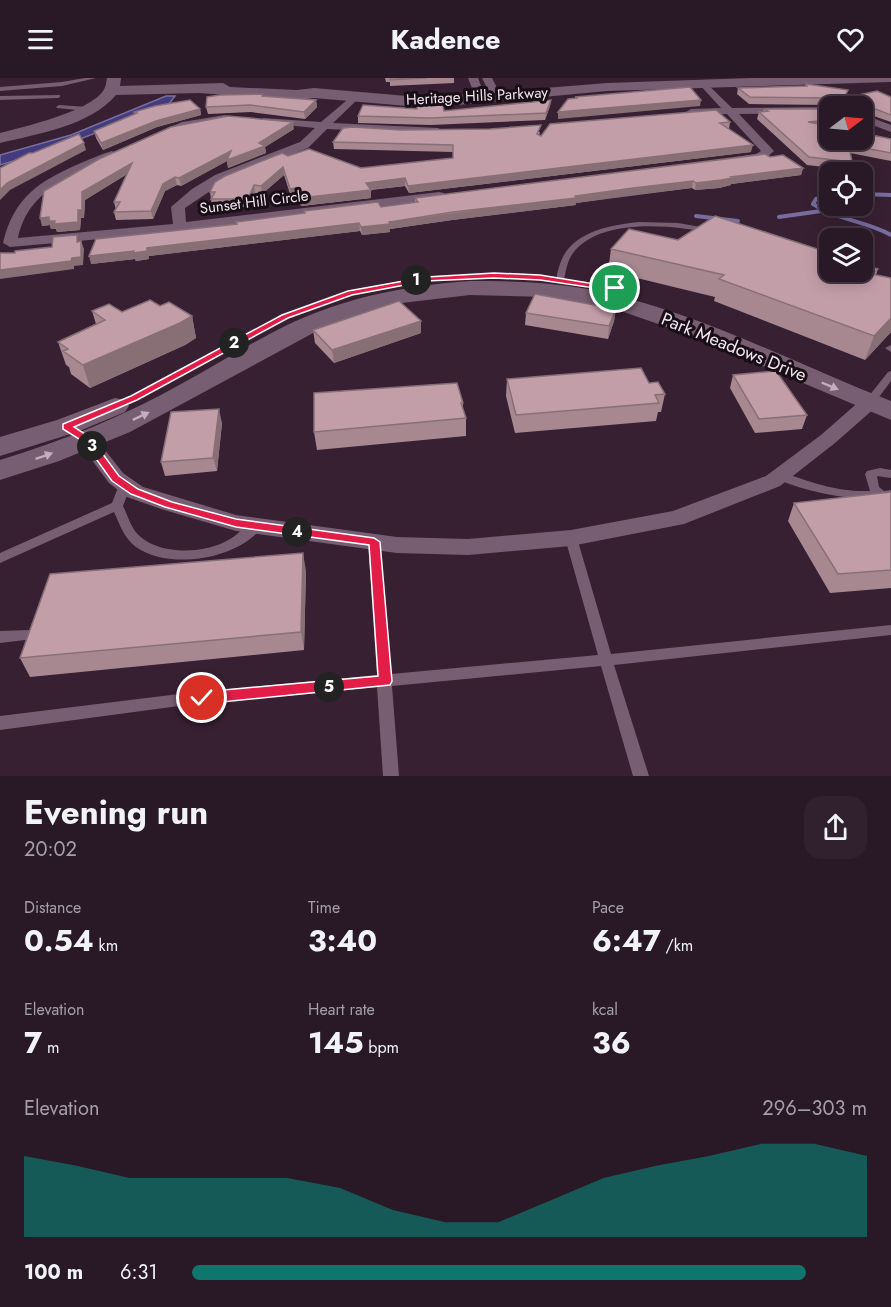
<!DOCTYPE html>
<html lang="en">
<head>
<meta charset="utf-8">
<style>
  body { margin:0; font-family:Jost,sans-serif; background:#31212e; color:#f1f3f6; height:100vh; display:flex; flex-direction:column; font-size:22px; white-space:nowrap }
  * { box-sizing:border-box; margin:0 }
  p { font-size:20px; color:#a5a0a7 }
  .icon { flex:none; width:33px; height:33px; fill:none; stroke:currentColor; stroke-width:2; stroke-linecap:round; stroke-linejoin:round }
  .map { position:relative; height:698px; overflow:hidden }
  .side { display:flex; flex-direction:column; background:#291826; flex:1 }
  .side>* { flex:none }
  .needle { width:39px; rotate:74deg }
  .controls { position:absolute; left:819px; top:18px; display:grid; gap:12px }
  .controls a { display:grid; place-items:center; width:54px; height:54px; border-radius:12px; background:#291826; box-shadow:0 3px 15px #0003,0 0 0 2px #453743; font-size:30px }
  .pin { position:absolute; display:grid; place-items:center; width:51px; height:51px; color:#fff; margin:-26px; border:3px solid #fff; border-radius:50%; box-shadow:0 2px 6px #0007 }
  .km { position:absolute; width:30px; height:30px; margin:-15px; border-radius:50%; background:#222; color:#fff; font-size:16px; line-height:30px; text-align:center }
  .round { display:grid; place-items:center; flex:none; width:63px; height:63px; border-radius:18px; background:#31212e }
  .headline { display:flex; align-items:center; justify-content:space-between; height:102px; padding:0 24px }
  h1 { font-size:33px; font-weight:700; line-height:45px }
  .stats { display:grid; grid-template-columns:repeat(3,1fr); gap:9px; height:102px; padding:6px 24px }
  .stats div { display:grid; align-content:center }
  .stats b { font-size:30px; font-weight:700 }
  .stats small { font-size:16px; font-weight:400 }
  .stats p { font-size:16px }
  .chart { height:168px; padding:12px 24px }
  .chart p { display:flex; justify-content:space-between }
  .chart svg { width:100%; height:108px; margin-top:6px; fill:#0f766e; opacity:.7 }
  ul { padding:0 24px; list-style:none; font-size:20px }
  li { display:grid; grid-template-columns:96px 72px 1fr; align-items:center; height:45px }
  li i { height:15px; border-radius:8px; background:#0f766e }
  header { display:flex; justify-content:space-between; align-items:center; height:78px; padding:0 24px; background:#291826; font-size:27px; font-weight:700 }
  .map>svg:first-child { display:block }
  .water { fill:#443b7f; stroke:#786da1; stroke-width:1.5 }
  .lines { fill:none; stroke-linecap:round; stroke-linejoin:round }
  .stream { stroke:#786da1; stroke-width:4 }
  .lane { fill:#785e72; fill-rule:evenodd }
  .street { fill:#785e72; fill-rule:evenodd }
  .secondary { fill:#785e72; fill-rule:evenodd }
  .wall { fill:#a78891 }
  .shaded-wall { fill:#886f76 }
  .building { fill:#c29ea9; stroke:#886f76; stroke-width:1.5 }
  .oneway { fill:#c2aebd }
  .route { fill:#e11d48; stroke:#fff; stroke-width:1.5 }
  .labels { text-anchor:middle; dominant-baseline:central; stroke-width:6; stroke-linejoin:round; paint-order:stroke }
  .far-street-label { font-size:15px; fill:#f3e3ef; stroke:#180e16 }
  .street-label { font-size:18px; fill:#f3e3ef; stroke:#180e16 }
</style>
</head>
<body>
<header><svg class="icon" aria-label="menu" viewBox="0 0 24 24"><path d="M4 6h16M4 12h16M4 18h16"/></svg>Kadence<svg class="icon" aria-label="heart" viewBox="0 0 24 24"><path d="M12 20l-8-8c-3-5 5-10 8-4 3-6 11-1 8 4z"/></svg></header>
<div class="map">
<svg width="891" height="698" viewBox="0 0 891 698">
  <rect width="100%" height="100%" fill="#372032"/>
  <!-- water -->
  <path class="water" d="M 166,18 L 175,18 L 169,26 L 60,69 L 0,87 L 0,77 L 71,57 Z"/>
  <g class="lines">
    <!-- stream -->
    <path class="stream" d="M 862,116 L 891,117
      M 830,117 L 816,121 L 813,126 C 837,142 866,143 891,157
      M 696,138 L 738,143
      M 779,139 L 821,133"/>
    <!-- lane -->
    <path class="lane" d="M 85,0 L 96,0 L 62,8 L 0,13 L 0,9 L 62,4 Z
      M 60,17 L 60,19 L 58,20 L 0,22 L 0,18 Z
      M 59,27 L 87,29 L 90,31 L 87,33 L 57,30 L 56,29 Z
      M 639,144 L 678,145 L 712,151 L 716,153 L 712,155 C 674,147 600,139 573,175 C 567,183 566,193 564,202 L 560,205 L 557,204 C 556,198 558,192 560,186 C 570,154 610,147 639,144 Z
      M 891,267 L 891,274 L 885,270 Z
      M 891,293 L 891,303 L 873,327 L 865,327 L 864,325 L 865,323 L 888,294 Z
      M 880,390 L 891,392 L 891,400 L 877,398 L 879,409 L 884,413 L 891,412 L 891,420 C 850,423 814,416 776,401 L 774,398 L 780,394 C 813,404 834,414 870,413 L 865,396 L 867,393 Z
      M 125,403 L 129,404 L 131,407 L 123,428 C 127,436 130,446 135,453 C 154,478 205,477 230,461 C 239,456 250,442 261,445 L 263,448 C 239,481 169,493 136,469 C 124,460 120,447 114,434 L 0,485 L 0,475 L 112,425 L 119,407 L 121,404 Z
      M 571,456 L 575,457 L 577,460 L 611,576 L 891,547 L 891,557 L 614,587 L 649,698 L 633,698 L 601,588 L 392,608 L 399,698 L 383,698 L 377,609 L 179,628 L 0,652 L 0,638 L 179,616 L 377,597 L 368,464 L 370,461 L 378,461 L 380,464 L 391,596 L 598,577 L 565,460 L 567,457 Z
      M 29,552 L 34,553 L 36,557 L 34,561 L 0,565 L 0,553 Z"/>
    <!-- street -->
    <path class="street" d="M 468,0 L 478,0 L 486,21 L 485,23 L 477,23 Z
      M 482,0 L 492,0 L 502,20 L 501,22 L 493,22 Z
      M 703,2 L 732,30 L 830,29 L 830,35 L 739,36 L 774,73 L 764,82 L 736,85 L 736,79 L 756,76 L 761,73 L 727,36 L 691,37 L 686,34 L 691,31 L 721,30 L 698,5 Z
      M 353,17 L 358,20 L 357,22 L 333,45 L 438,50 L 444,53 L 438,56 L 327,51 L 308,70 L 225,103 L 185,130 L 186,144 L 439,114 L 444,115 L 446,118 L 444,121 L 180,154 L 10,169 L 3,165 C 14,119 39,103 81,85 C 91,81 101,76 112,73 L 118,77 L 116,80 C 74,98 29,109 18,160 L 173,146 L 171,129 L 192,111 L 215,97 L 300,64 L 315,50 L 267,45 L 263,44 L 263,40 L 321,44 Z
      M 862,36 L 891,47 L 891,54 L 862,43 Z
      M 225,37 L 231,40 L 229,42 L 188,49 L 158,60 L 152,57 L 182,44 Z
      M 869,319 L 876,321 L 878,325 L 876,329 L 835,365 L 780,408 L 684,446 L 571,468 L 468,477 L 397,475 L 236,453 L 161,431 L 127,419 L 109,405 L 77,362 L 80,358 L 87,356 L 94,358 L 123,395 L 143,409 L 236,437 L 397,459 L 468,461 L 571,452 L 673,433 L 766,398 L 821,357 L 862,321 Z"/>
    <!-- secondary -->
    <path class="secondary" d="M 107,0 L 121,0 L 120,8 L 223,5 L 230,9 L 297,12 L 314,10 L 407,18 L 458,17 L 607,5 L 751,0 L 891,0 L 891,4 L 607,13 L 458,27 L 407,28 L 314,20 L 297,22 L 199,15 L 116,17 C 90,48 37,56 0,65 L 0,55 C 24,49 90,33 103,13 C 106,9 106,5 107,0 Z
      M 470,203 C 510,203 549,204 588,211 C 695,232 791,284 891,323 L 891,342 L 684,255 L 618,232 L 549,219 L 470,217 L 393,226 L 328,247 L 130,354 L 59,383 L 0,402 L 0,382 C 63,363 124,338 181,306 C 224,283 265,255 310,237 C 362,216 415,207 470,203 Z
      M 115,320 L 125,322 L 129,328 L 125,334 L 77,354 L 0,378 L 0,359 L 57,342 Z"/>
  </g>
  <!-- wall -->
  <path class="wall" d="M 385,0 L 454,0 L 454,5 L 390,8 L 390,4 L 386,4 Z
    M 806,6 L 845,20 L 891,19 L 891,44 L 862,34 L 862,28 L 832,28 L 830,27 L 749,26 L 737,16 L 738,10 L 805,8 Z
    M 263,18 L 316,22 L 317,29 L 305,41 L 251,34 L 208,36 L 206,29 Z
    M 551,22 L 550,28 L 545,42 L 431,47 L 358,45 L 358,38 L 444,33 Z
    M 200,31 L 201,37 L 157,49 L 103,72 L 96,60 L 94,53 L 135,36 L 134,34 Z
    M 764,31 L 830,31 L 830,62 L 891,61 L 891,83 L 850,75 L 852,84 L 850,92 L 807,87 L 757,41 L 759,34 L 763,34 Z
    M 862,37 L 866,39 L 864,46 L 862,46 Z
    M 730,44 L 729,51 L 751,74 L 409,115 L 405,108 L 371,112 L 371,120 L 301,128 L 297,118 L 291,119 L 284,97 L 262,116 L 255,115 L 249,129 L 212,129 L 211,121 L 210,114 L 288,78 L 361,90 L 453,80 L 453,74 L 334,71 L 333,64 L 400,52 L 540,54 L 539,57 L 541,58 Z
    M 294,51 L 265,69 L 266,75 L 228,90 L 227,83 L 181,108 L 177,107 L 165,113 L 153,141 L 116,142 L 114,134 L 116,132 L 114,124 L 127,96 L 85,122 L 84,140 L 81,140 L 80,152 L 57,154 L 56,151 L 51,151 L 50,147 L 42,148 L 44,113 Z
    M 770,79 L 803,90 L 801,97 L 731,106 L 731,107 L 719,110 L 695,112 L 692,110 L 632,117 L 576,125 L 576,127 L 452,142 L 390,151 L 390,154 L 362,157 L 360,153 L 149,178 L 149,181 L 136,183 L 135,181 L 91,186 L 237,146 L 415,125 L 415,120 Z
    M 678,162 L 878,191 L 876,197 L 891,254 L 865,282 L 714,223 L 715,219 L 608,193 L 611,171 Z
    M 160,228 L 192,238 L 196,260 L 185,267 L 90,310 L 71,296 L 69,289 L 66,287 L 58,264 L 96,246 L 92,233 L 122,234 Z
    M 616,231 L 614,243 L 608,261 L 525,247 L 526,235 Z
    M 313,252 L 421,255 L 334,285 L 315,265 Z
    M 733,297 L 807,337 L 802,351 L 755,355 L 730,310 Z
    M 507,301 L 649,305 L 665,316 L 661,334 L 658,334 L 656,343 L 515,355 L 506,318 Z
    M 463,325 L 463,331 L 466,340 L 466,358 L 317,372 L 314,354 Z
    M 222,345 L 217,393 L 165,398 L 161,384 Z
    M 891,414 L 891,510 L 830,515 L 788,443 L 794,425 Z
    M 306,493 L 304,572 L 30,599 L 20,580 Z"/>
  <!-- shaded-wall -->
  <path class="shaded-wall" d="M 316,22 L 317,29 L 305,41 L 304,34 Z
    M 551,22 L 550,28 L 545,42 L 546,35 Z
    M 701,22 L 700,28 L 558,41 L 558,34 Z
    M 200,31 L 201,37 L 157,49 L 103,72 L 101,65 L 156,43 Z
    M 293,44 L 294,51 L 265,69 L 266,75 L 228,90 L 227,83 L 181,108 L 179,100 L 231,73 L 259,65 Z
    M 84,65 L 86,72 L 10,112 L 0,122 L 0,112 L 7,105 Z
    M 753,67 L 751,74 L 409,115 L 408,108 Z
    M 132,85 L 134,92 L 85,122 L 84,140 L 81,140 L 80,152 L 57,154 L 56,151 L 51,151 L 50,147 L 42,148 L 40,140 L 49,139 L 55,143 L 78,132 L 82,114 Z
    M 283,89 L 284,97 L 262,116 L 261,108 Z
    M 803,90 L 801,97 L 731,106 L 731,107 L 719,110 L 695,112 L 696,105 L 731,99 Z
    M 175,99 L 177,107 L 165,113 L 153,141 L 151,133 L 163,106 Z
    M 405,100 L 405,108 L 367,112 L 366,105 Z
    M 693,103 L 692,110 L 576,125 L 576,127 L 452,142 L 390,151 L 390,154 L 362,157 L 361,149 L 389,144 L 633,110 Z
    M 254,107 L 255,115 L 249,129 L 248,121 Z
    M 296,110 L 297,118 L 291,119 L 290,111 Z
    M 371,112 L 371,120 L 301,128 L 300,120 Z
    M 359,145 L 360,153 L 149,178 L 149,181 L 136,183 L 135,181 L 91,186 L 89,178 L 134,173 L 147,170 Z
    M 81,163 L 84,171 L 83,187 L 74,188 L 74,191 L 0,201 L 0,192 L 72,180 Z
    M 616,231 L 614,243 L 608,261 L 609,248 Z
    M 192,238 L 196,260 L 185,267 L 90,310 L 83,287 Z
    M 891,240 L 891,254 L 865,282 L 874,258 Z
    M 421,243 L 421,255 L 334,285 L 332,272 Z
    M 219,331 L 222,345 L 217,393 L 213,380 Z
    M 303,475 L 306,493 L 304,572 L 301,554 Z"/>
  <!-- building -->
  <path class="building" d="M 390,0 L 426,0 L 390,2 Z
    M 806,6 L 848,12 L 844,20 L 877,13 L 891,19 L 891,37 L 865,27 L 862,29 L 832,28 L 834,22 L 832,20 L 750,19 L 738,10 L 807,8 Z
    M 690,9 L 701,22 L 558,34 L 568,21 L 578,20 L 575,19 Z
    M 263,16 L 262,18 L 316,22 L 304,34 L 250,27 L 206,29 L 207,19 L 220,17 Z
    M 190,22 L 200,31 L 156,43 L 101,65 L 94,53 L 137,35 L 134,34 L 155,28 Z
    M 551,22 L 546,35 L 430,40 L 358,38 L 363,27 L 417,31 L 417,28 L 443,27 L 444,33 Z
    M 764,31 L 830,31 L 830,42 L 808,44 L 830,48 L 830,62 L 862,62 L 862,55 L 891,61 L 891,75 L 849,67 L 852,84 L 809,79 L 759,34 L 768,33 Z
    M 716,32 L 730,44 L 720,45 L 753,67 L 408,108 L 405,100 L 366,105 L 371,112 L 300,120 L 296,110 L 290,111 L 283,89 L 261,108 L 254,107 L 248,121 L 211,121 L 215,114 L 210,114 L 215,104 L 225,98 L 282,75 L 288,78 L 309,71 L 361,90 L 453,80 L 453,67 L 333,64 L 343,50 L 353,49 L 400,52 L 490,51 L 541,47 L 537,56 L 541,58 L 550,46 Z
    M 228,38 L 293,44 L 259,65 L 265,68 L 227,82 L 231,73 L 179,100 L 175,99 L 163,106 L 151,133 L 114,134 L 120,124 L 114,124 L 132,85 L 82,114 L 82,132 L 78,132 L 78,144 L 54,146 L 55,143 L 49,143 L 49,139 L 40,140 L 44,113 L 99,81 L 171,49 Z
    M 79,56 L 84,65 L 7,105 L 0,112 L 0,90 L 29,75 L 33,75 Z
    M 765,76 L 770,79 L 783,77 L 803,90 L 731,99 L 733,100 L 721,102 L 696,105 L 693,103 L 633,110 L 575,118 L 576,120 L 453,134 L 389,144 L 390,146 L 361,149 L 359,145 L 147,170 L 147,173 L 134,175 L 134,173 L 89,178 L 96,161 L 237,146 L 236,144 L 305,135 L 304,133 L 378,124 L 381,129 L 418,124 L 415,120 Z
    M 715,138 L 830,175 L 830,194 L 862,194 L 862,186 L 878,191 L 872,196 L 891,200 L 891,240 L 874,258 L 719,201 L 724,197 L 611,171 L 629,151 L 678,162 Z
    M 77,157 L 77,164 L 81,163 L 81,179 L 72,180 L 71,183 L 0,192 L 0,175 L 15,175 L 15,173 L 52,169 L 53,159 Z
    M 535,216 L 616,231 L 609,248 L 526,235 Z
    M 150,222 L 160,228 L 169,224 L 192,238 L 180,245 L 83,287 L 63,273 L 68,271 L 58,264 L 105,242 L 92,233 L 109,226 L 122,234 Z
    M 399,223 L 421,243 L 332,272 L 313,252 Z
    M 641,290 L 649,305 L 658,304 L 665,316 L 655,317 L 659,325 L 516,337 L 507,301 Z
    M 776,293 L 807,337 L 759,341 L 733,297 Z
    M 457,305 L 463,325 L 461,325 L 466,340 L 314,354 L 314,315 Z
    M 219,331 L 213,380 L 161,384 L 171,334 Z
    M 891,414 L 891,492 L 838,496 L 794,425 Z
    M 303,475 L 301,554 L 20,580 L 50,496 Z"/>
  <!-- one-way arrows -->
  <defs><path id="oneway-solid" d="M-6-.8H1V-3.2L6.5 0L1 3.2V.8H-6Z" transform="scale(1.5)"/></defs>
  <g class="oneway">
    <use href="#oneway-solid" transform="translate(830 308) rotate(23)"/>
    <use href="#oneway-solid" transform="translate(141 338) rotate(-25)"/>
    <use href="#oneway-solid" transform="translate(44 378) rotate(-19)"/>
  </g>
  <!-- route -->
  <path class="route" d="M 494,195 L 540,197 L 619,210 L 615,213 L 540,202 L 494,200 L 426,203 L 352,217 L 288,240 L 137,322 L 74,349 L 91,360 L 119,398 L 138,411 L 172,424 L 236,441 L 374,460 L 380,464 L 392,603 L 390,607 L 202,626 L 197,624 L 195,620 L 197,616 L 202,614 L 378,598 L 369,467 L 236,449 L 165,429 L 131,416 L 112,403 L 84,364 L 63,351 L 63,346 L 131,318 L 282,237 L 348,213 L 426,199 Z"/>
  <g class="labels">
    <!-- far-street labels -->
    <g class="far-street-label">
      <text transform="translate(477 18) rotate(-3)">Heritage Hills Parkway</text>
      <text transform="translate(254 124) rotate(-7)">Sunset Hill Circle</text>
    </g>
    <!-- street labels -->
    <g class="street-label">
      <text transform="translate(734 269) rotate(22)">Park Meadows Drive</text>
    </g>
  </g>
</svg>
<div class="controls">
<a><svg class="needle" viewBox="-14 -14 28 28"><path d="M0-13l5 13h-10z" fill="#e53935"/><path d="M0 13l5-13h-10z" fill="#a5a0a7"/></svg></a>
<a><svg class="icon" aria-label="locate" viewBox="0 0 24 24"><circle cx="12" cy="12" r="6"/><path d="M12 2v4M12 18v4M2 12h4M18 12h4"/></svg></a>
<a><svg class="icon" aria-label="layers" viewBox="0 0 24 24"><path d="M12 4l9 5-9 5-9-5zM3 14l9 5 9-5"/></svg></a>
</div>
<div class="pin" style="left:615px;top:210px;background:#1e9e55"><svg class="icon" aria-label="arrive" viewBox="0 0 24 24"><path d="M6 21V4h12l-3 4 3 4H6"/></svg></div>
<div class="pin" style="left:202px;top:620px;background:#d93025"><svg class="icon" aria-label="check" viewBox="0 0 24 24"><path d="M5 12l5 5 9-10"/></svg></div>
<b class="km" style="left:416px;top:202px">1</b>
<b class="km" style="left:234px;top:265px">2</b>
<b class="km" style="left:92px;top:368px">3</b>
<b class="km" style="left:297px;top:454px">4</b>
<b class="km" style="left:329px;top:609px">5</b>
</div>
<section class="side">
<div class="headline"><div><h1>Evening run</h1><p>20:02</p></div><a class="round"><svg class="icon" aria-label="share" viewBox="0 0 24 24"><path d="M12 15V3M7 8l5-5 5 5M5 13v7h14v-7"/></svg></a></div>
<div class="stats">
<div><p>Distance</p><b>0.54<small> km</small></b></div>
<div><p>Time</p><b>3:40</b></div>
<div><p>Pace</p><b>6:47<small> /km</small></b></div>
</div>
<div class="stats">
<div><p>Elevation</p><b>7<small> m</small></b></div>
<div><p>Heart rate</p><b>145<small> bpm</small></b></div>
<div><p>kcal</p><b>36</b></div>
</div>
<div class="chart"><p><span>Elevation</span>296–303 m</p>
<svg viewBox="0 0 160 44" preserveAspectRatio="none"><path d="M0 44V11L10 15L20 20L30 20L40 20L50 20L60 24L70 33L80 38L90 38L100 29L110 20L120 15L130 11L140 6L150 6L160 11V44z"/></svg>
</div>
<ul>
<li><b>100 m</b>6:31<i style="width:91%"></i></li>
</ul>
</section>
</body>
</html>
